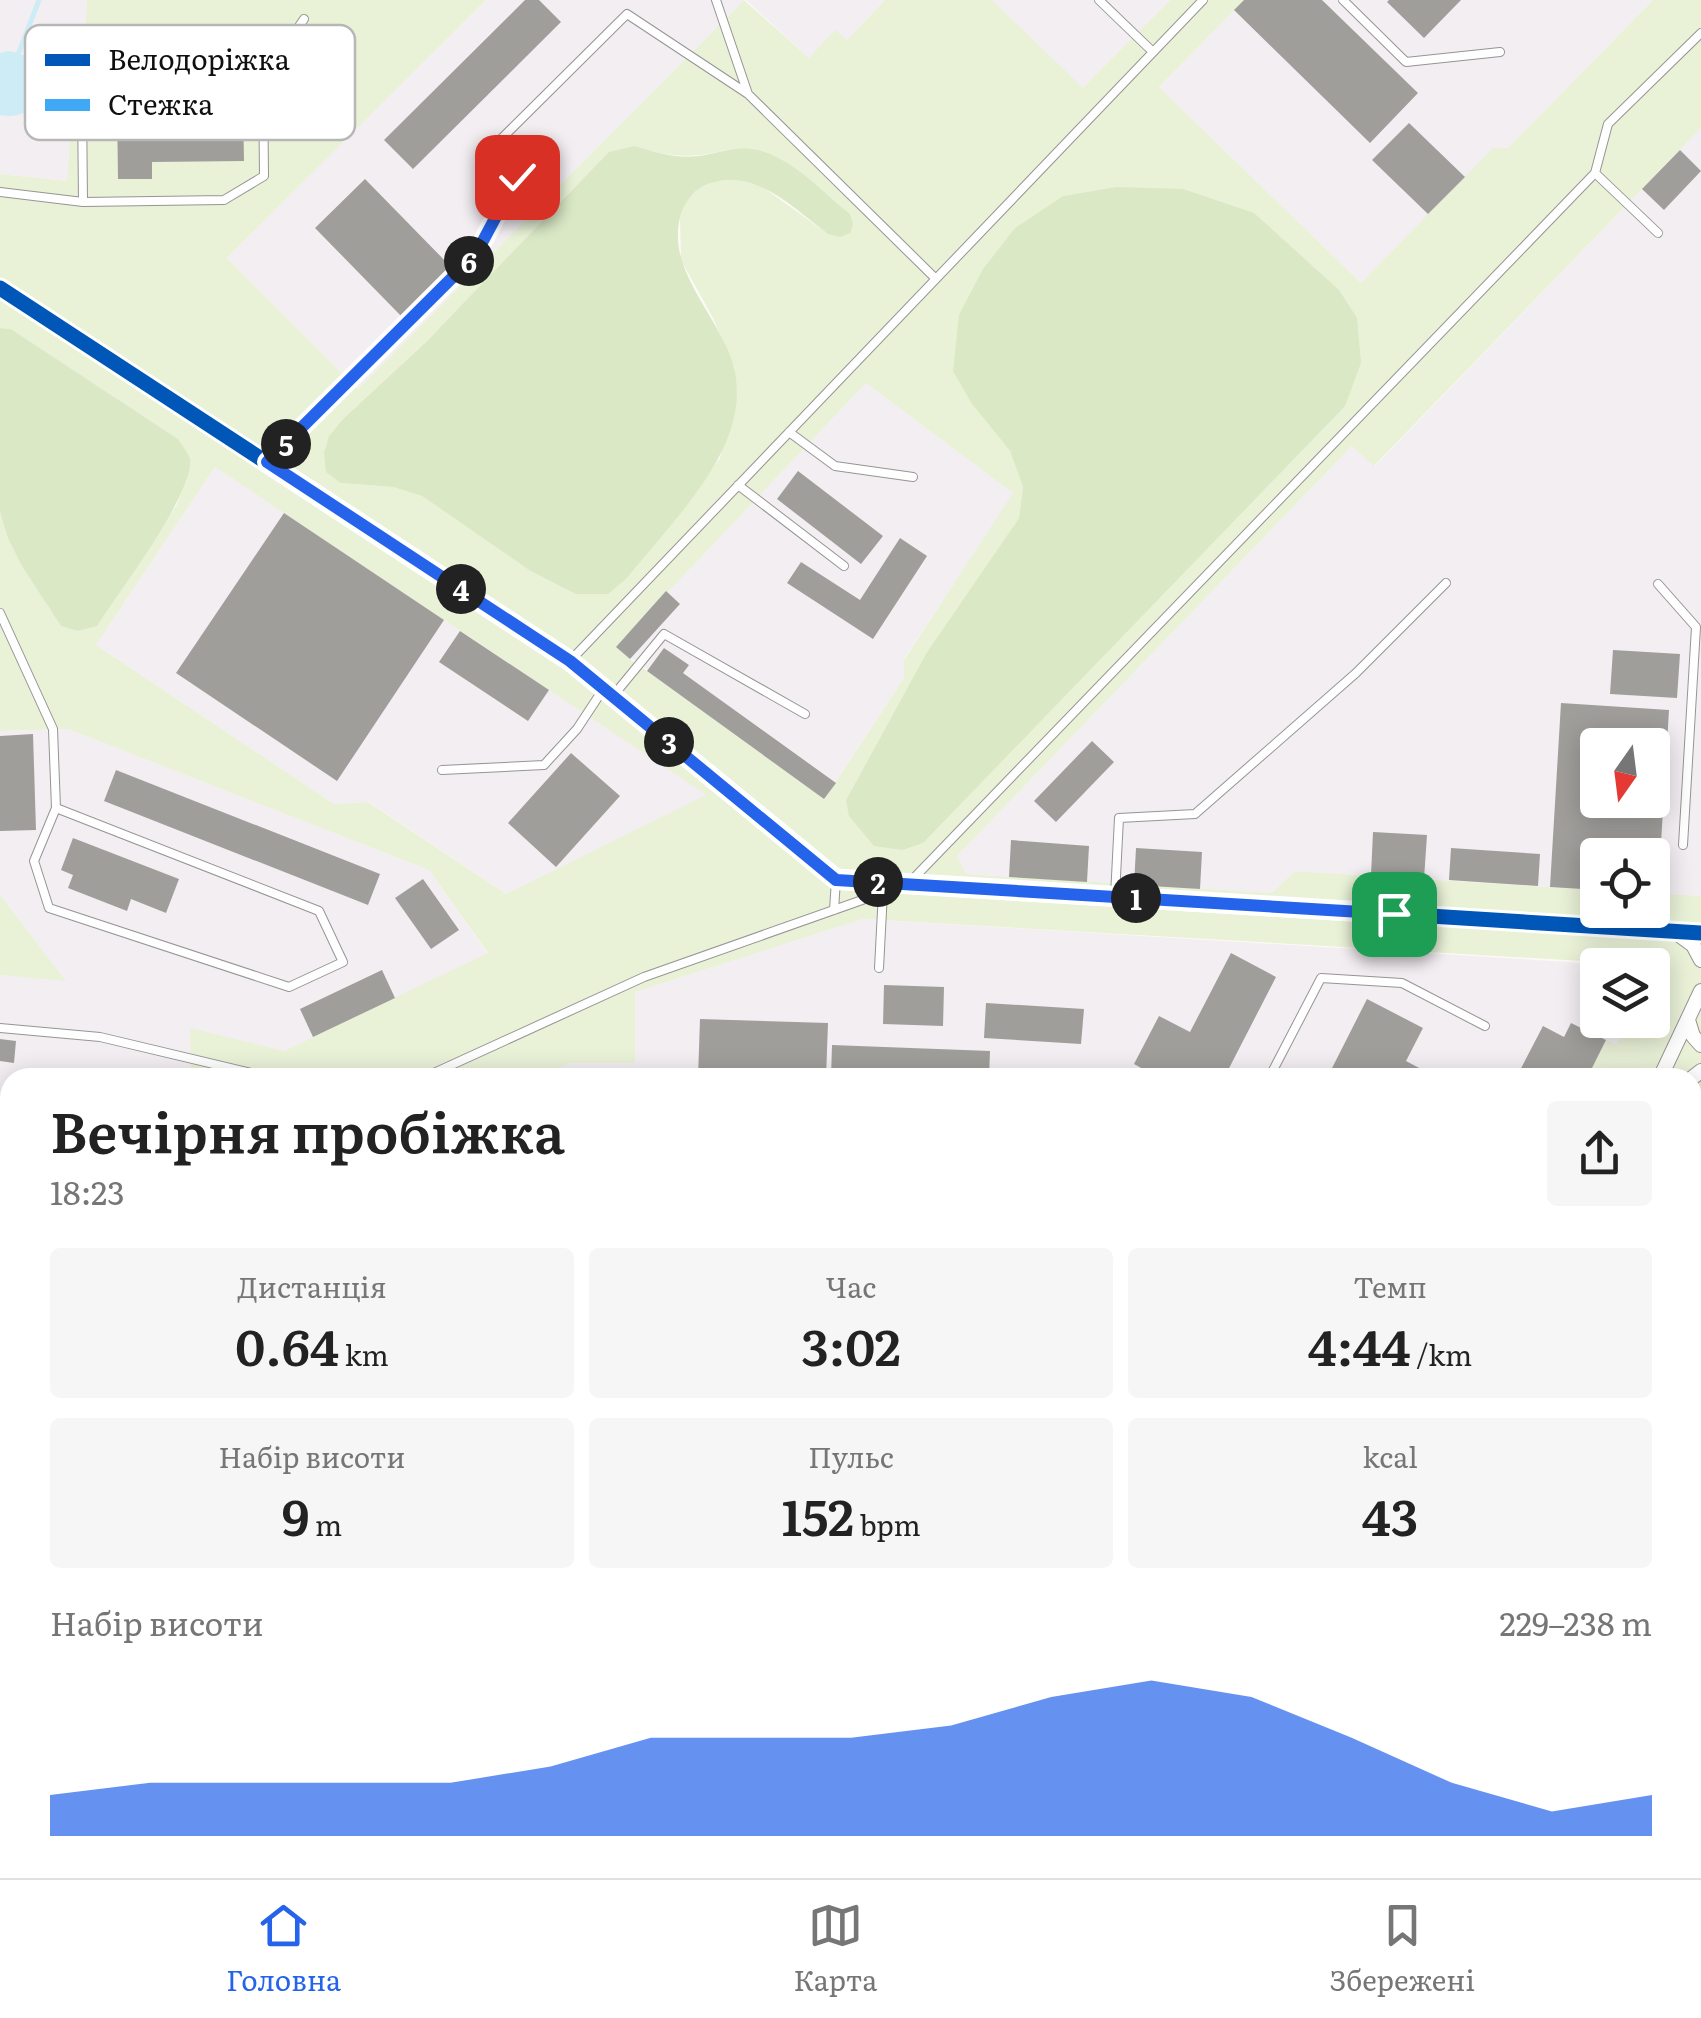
<!DOCTYPE html>
<html lang="uk">
<head>
<meta charset="utf-8">
<style>
  body { margin:0; font-family:Literata,serif; background:#f6f6f6; color:#222; height:100vh; display:flex; flex-direction:column; font-size:38px; white-space:nowrap }
  * { box-sizing:border-box; margin:0 }
  p { font-size:32px; color:#767676 }
  .icon { flex:none; width:55px; height:55px; fill:none; stroke:currentColor; stroke-width:2; stroke-linecap:round; stroke-linejoin:round }
  .map { position:relative; flex:1; overflow:hidden }
  .drawer { position:absolute; left:0px; top:1068px; width:1702px; height:812px; display:flex; flex-direction:column; background:#fff; border-radius:30px 30px 0 0; box-shadow:0 5px 25px #0003 }
  .drawer>* { flex:none }
  .needle { width:65px; rotate:194deg }
  .tools { position:absolute; left:1580px; top:728px; display:grid; gap:20px }
  .tools a { display:grid; place-items:center; width:90px; height:90px; border-radius:10px; background:#fff; box-shadow:0 5px 25px #0003; font-size:50px }
  .pin { position:absolute; display:grid; place-items:center; width:85px; height:85px; color:#fff; margin:-42px; border-radius:20px; box-shadow:0 5px 15px #0006 }
  .km { position:absolute; width:50px; height:50px; margin:-25px; border-radius:50%; background:#222; color:#fff; font-size:28px; line-height:50px; text-align:center }
  .round { display:grid; place-items:center; flex:none; width:105px; height:105px; border-radius:10px; background:#f6f6f6 }
  .summary { display:flex; align-items:center; justify-content:space-between; height:170px; padding:0 50px }
  h1 { font-size:55px; font-weight:600; line-height:75px }
  .stats { display:grid; grid-template-columns:repeat(3,1fr); gap:15px; height:170px; padding:10px 50px }
  .stats div { display:grid; align-content:center; border-radius:10px; background:#f6f6f6; text-align:center }
  .stats b { font-size:50px; font-weight:600 }
  .stats small { font-size:28px; font-weight:400 }
  .stats p { font-size:28px }
  .chart { height:280px; padding:20px 50px }
  .chart p { display:flex; justify-content:space-between }
  .chart svg { width:100%; height:180px; margin-top:10px; fill:#2563eb; opacity:.7 }
  .menu { display:flex; justify-content:space-around; align-items:center; height:140px; border-top:2px solid #e0e0e0; background:#fff; font-size:28px; color:#767676 }
  .menu a { display:grid; justify-items:center; gap:5px }
  .menu .current { color:#2563eb }
  .map>svg:first-child { display:block }
  .industrial { fill:#f3eef2; fill-rule:evenodd }
  .green { fill:#e9f1d7; fill-rule:evenodd }
  .forest { fill:#dae8c5 }
  .water { fill:#ceecf5 }
  .lines { fill:none; stroke-linecap:round; stroke-linejoin:round }
  .stream { stroke:#ceecf5; stroke-width:5 }
  .building { fill:#a09e9b; fill-rule:evenodd }
  .service-casing { stroke:#969594; stroke-width:10 }
  .minor-casing { stroke:#969594; stroke-width:16 }
  .path { stroke:#b9b9b8; stroke-width:2.5; stroke-dasharray:10 5; stroke-linecap:butt }
  .service { stroke:#fffefe; stroke-width:8 }
  .minor { stroke:#fffefe; stroke-width:14 }
  .rail { stroke:#d8c6c9; stroke-width:5 }
  .quiet { stroke:#3fa9f5; stroke-width:12; stroke-dasharray:25 12; stroke-linecap:butt }
  .cycleway-casing { stroke:#fff; stroke-width:21 }
  .cycleway { stroke:#0057b8; stroke-width:15 }
  .route-casing { stroke:#fff; stroke-width:20 }
  .route { stroke:#2563eb; stroke-width:12 }
  .key { fill:#fff; stroke:#b7b7b7; stroke-width:2.5 }
  .key-label { font-size:28px; fill:#101010 }
</style>
</head>
<body>
<div class="map">
<svg width="1701" height="1878" viewBox="0 0 1701 1878">
  <rect width="100%" height="100%" fill="#fcfaf6"/>
  <!-- industrial -->
  <path class="industrial" d="M 0,0 L 87,0 L 83,68 L 75,68 L 67,181 L 0,174 Z
    M 486,0 L 744,0 L 358,389 L 227,258 Z
    M 746,0 L 885,0 L 847,40 L 809,58 Z
    M 992,0 L 1170,0 L 1083,89 Z
    M 1244,0 L 1653,0 L 1508,148 L 1493,149 L 1361,283 L 1159,87 Z
    M 1701,128 L 1701,896 L 1653,893 L 1652,855 L 1598,855 L 1597,890 L 1295,871 L 1272,893 L 965,874 L 957,856 L 1353,445 L 1375,466 ZM 1598,745 L 1652,745 L 1652,800 L 1598,800 Z
    M 866,383 L 1014,493 L 904,659 L 904,678 L 824,799 L 616,647 Z
    M 215,467 L 707,795 L 506,894 L 369,802 L 334,804 L 96,645 Z
    M 68,729 L 429,870 L 488,954 L 284,1051 L 190,1029 L 191,1077 L 10,1078 L 10,1185 L 0,1183 L 0,975 L 65,980 L 0,895 L 0,731 Z
    M 863,919 L 1619,965 L 1598,965 L 1598,1020 L 1630,1020 L 1616,1046 L 1606,1041 L 1587,1077 L 537,1078 L 570,1063 L 635,1063 L 635,992 Z
    M 10,1820 L 10,1870 L 321,1870 L 336,1878 L 0,1878 L 0,1841 Z
    M 590,1870 L 1188,1870 L 1183,1878 L 605,1878 Z"/>
  <!-- green -->
  <path class="green" d="M 87,0 L 486,0 L 227,258 L 358,389 L 744,0 L 809,58 L 835,30 L 847,40 L 885,0 L 992,0 L 1083,88 L 1170,0 L 1244,0 L 1159,87 L 1361,283 L 1493,148 L 1508,148 L 1653,0 L 1701,0 L 1701,128 L 1374,466 L 1352,446 L 957,856 L 966,874 L 1272,893 L 1295,871 L 1597,890 L 1598,910 L 1652,910 L 1653,893 L 1701,896 L 1701,1878 L 1183,1878 L 1188,1870 L 1692,1870 L 1692,1078 L 1587,1077 L 1606,1040 L 1616,1045 L 1630,1020 L 1652,1020 L 1653,976 L 1656,968 L 1652,965 L 863,919 L 635,992 L 635,1063 L 570,1063 L 537,1078 L 191,1077 L 190,1028 L 284,1051 L 488,953 L 429,870 L 68,729 L 0,731 L 0,512 L 22,565 L 35,582 L 50,610 L 78,631 L 97,625 L 176,506 L 187,480 L 178,439 L 11,329 L 0,328 L 0,174 L 67,181 L 75,68 L 83,68 ZM 635,146 C 670,157 690,159 726,150 L 828,234 L 760,185 L 741,179 L 721,179 L 701,187 L 686,200 L 680,217 L 681,260 L 713,318 L 735,368 L 720,458 L 627,578 L 529,570 L 422,496 L 393,487 L 341,483 L 329,436 L 343,419 ZM 1115,187 L 1345,406 L 846,800 L 927,652 L 1019,518 L 1023,487 L 1010,451 L 972,404 L 1015,228 L 1063,196 ZM 866,383 L 1013,493 L 904,660 L 904,678 L 825,798 L 630,659 L 617,646 ZM 215,467 L 705,794 L 706,795 L 506,894 L 368,802 L 334,804 L 96,645 Z
    M 0,895 L 66,981 L 0,975 Z
    M 0,1183 L 10,1185 L 10,1820 L 0,1841 Z
    M 321,1870 L 590,1870 L 605,1878 L 336,1878 Z"/>
  <!-- forest -->
  <path class="forest" d="M 635,146 C 658,153 680,160 705,155 C 720,152 736,147 752,149 C 789,154 822,192 850,214 L 853,224 L 850,233 L 840,237 L 828,234 C 793,208 754,166 708,184 C 695,189 687,199 682,211 C 662,268 720,315 734,367 C 737,379 738,400 735,412 C 725,472 664,531 627,578 L 608,594 L 576,594 L 529,570 L 422,496 L 393,487 L 341,483 L 326,472 L 324,453 L 329,436 L 343,419 L 429,339 L 609,152 Z
    M 1115,187 L 1183,189 L 1254,213 L 1339,290 L 1357,318 L 1361,363 L 1345,406 L 923,843 L 902,850 L 874,846 L 849,816 L 846,800 L 927,652 L 1019,518 L 1023,487 L 1010,451 L 972,404 L 953,371 L 959,315 L 983,269 L 1015,228 L 1063,196 Z
    M 0,328 L 11,329 L 178,439 C 181,444 188,453 190,459 C 195,493 117,594 97,626 L 78,631 L 61,626 L 22,566 L 8,538 L 0,512 Z"/>
  <!-- water -->
  <path class="water" d="M 8,51 C 60,57 49,125 0,115 L 0,53 Z
    M 1701,1469 L 1701,1878 L 1674,1878 L 1674,1870 L 1692,1870 L 1692,1488 Z"/>
  <g class="lines">
    <!-- stream -->
    <path class="stream" d="M 19,52 L 39,0"/>
  </g>
  <!-- building -->
  <path class="building" d="M 525,0 L 539,0 L 561,22 L 413,169 L 384,140 Z
    M 1244,0 L 1322,0 L 1418,93 L 1370,143 L 1234,10 Z
    M 1389,0 L 1461,0 L 1424,38 L 1387,2 Z
    M 151,103 L 151,108 L 243,107 L 244,161 L 152,162 L 152,179 L 118,179 L 117,104 Z
    M 1409,123 L 1465,177 L 1428,214 L 1372,160 Z
    M 1680,150 L 1701,171 L 1664,210 L 1642,189 Z
    M 365,179 L 454,270 L 404,319 L 315,228 Z
    M 798,471 L 883,536 L 861,564 L 777,499 Z
    M 284,513 L 444,620 L 337,781 L 176,673 Z
    M 900,538 L 927,556 L 873,639 L 787,583 L 801,562 L 860,600 Z
    M 666,591 L 680,604 L 630,659 L 616,647 Z
    M 460,631 L 549,690 L 528,721 L 439,662 Z
    M 664,648 L 689,665 L 683,673 L 836,783 L 824,799 L 647,671 Z
    M 1613,650 L 1680,654 L 1677,698 L 1610,694 Z
    M 1561,703 L 1669,710 L 1658,893 L 1652,893 L 1652,855 L 1598,855 L 1598,890 L 1550,887 ZM 1598,745 L 1652,745 L 1652,800 L 1598,800 Z
    M 33,734 L 36,830 L 0,831 L 0,736 Z
    M 1092,741 L 1114,762 L 1056,822 L 1034,801 Z
    M 571,753 L 620,796 L 556,867 L 508,823 Z
    M 116,770 L 380,874 L 368,905 L 104,801 Z
    M 1373,832 L 1427,835 L 1424,879 L 1371,875 Z
    M 73,838 L 179,879 L 166,913 L 131,899 L 127,911 L 68,888 L 73,875 L 61,870 Z
    M 1011,840 L 1089,846 L 1087,882 L 1009,877 Z
    M 1136,848 L 1202,852 L 1200,889 L 1134,885 Z
    M 1451,848 L 1540,854 L 1538,886 L 1449,880 Z
    M 423,879 L 459,930 L 431,949 L 395,898 Z
    M 1231,953 L 1276,977 L 1224,1078 L 1159,1078 L 1134,1064 L 1159,1016 L 1190,1032 Z
    M 382,970 L 395,998 L 313,1037 L 300,1009 Z
    M 884,985 L 944,987 L 943,1026 L 883,1024 Z
    M 1367,999 L 1423,1028 L 1406,1061 L 1438,1078 L 1327,1078 Z
    M 986,1003 L 1084,1009 L 1081,1044 L 984,1038 Z
    M 700,1019 L 828,1023 L 826,1078 L 698,1078 Z
    M 1571,1023 L 1606,1040 L 1587,1078 L 1524,1078 L 1518,1074 L 1543,1026 L 1564,1037 Z
    M 0,1039 L 16,1041 L 14,1063 L 0,1061 Z
    M 832,1045 L 990,1051 L 989,1078 L 831,1078 Z
    M 0,1153 L 10,1154 L 10,1179 L 0,1178 Z
    M 10,1725 L 10,1765 L 0,1767 L 0,1728 Z
    M 784,1870 L 916,1870 L 912,1878 L 780,1878 Z"/>
  <g class="lines">
    <defs>
      <path id="service" d="M 716,0 L 748,94
        M 1099,0 L 1153,52
        M 1343,0 L 1406,62 L 1500,52
        M 82,102 L 83,202
        M 1595,173 L 1658,233
        M 0,192 L 83,202 L 224,200 L 264,176 L 263,79 L 304,19
        M 789,432 L 835,466 L 913,477
        M 268,462 L 476,254 L 517,177 L 490,150 L 627,14 L 748,94 L 936,279
        M 738,485 L 844,566
        M 1658,584 L 1696,627 L 1683,845
        M 0,613 L 53,729 L 56,808 L 34,861 L 49,908 L 289,987 L 343,962 L 319,911 L 56,808
        M 570,661 L 1203,0
        M 613,696 L 664,634 L 805,714
        M 442,770 L 544,765 L 577,729 L 604,688
        M 911,881 L 1595,173 L 1608,124 L 1701,33
        M 1115,896 L 1119,818 L 1195,814 L 1356,673 L 1446,583
        M 834,910 L 836,880
        M 879,968 L 883,892
        M 0,1028 L 100,1037 L 272,1078
        M 423,1078 L 644,977 L 899,887
        M 1269,1078 L 1321,978 L 1402,983 L 1485,1026
        M 0,1261 L 10,1260
        M 0,1699 L 9,1696
        M 556,1870 L 571,1878
        M 668,1870 L 684,1878
        M 1227,1870 L 1245,1876
        M 113,1878 L 117,1870
        M 984,1878 L 988,1870"/>
      <path id="minor" d="M 0,288 L 570,661 L 836,879 L 1701,933
        M 1674,931 L 1693,945 L 1701,960
        M 1688,1020 L 1693,1036 L 1701,1045
        M 1660,1078 L 1701,991
        M 1692,1078 L 1701,1071
        M 1244,1878 L 1248,1870"/>
    </defs>
    <!-- service casing -->
    <use href="#service" class="service-casing"/>
    <!-- minor casing -->
    <use href="#minor" class="minor-casing"/>
    <!-- path -->
    <path class="path" d="M 0,1621 L 10,1646
      M 0,1823 L 10,1802"/>
    <!-- service -->
    <use href="#service" class="service"/>
    <!-- minor -->
    <use href="#minor" class="minor"/>
    <!-- rail -->
    <path class="rail" d="M 0,1295 L 10,1296
      M 0,1559 L 10,1606
      M 268,1870 L 278,1878
      M 295,1870 L 311,1878"/>
    <!-- quiet -->
    <path class="quiet" d="M 1692,1381 L 1701,1370
      M 1628,1878 L 1629,1870"/>
    <defs>
      <path id="cycleway" d="M 0,288 L 570,661 L 836,879 L 1701,933"/>
    </defs>
    <!-- cycleway casing -->
    <use href="#cycleway" class="cycleway-casing"/>
    <!-- cycleway -->
    <use href="#cycleway" class="cycleway"/>
  </g>
  <g class="lines">
    <defs>
      <path id="route" d="M 517,177 L 476,254 L 267,462 L 570,661 L 836,880 L 1394,914"/>
    </defs>
    <!-- route casing -->
    <use href="#route" class="route-casing"/>
    <!-- route -->
    <use href="#route" class="route"/>
  </g>
  <!-- legend -->
  <rect x="25" y="25" width="330" height="115" rx="15" class="key"/>
  <rect x="45" y="54" width="45" height="12" fill="#0057b8"/>
  <rect x="45" y="99" width="45" height="12" fill="#3fa9f5"/>
  <g class="key-label">
    <text x="108" y="70">Велодоріжка</text>
    <text x="108" y="115">Стежка</text>
  </g>
</svg>
<div class="tools">
<a><svg class="needle" viewBox="-14 -14 28 28"><path d="M0-13l5 13h-10z" fill="#e53935"/><path d="M0 13l5-13h-10z" fill="#767676"/></svg></a>
<a><svg class="icon" aria-label="locate" viewBox="0 0 24 24"><circle cx="12" cy="12" r="6"/><path d="M12 2v4M12 18v4M2 12h4M18 12h4"/></svg></a>
<a><svg class="icon" aria-label="layers" viewBox="0 0 24 24"><path d="M12 4l9 5-9 5-9-5zM3 14l9 5 9-5"/></svg></a>
</div>
<div class="pin" style="left:1394px;top:914px;background:#1e9e55"><svg class="icon" aria-label="arrive" viewBox="0 0 24 24"><path d="M6 21V4h12l-3 4 3 4H6"/></svg></div>
<div class="pin" style="left:517px;top:177px;background:#d93025"><svg class="icon" aria-label="check" viewBox="0 0 24 24"><path d="M5 12l5 5 9-10"/></svg></div>
<b class="km" style="left:1136px;top:898px">1</b>
<b class="km" style="left:878px;top:882px">2</b>
<b class="km" style="left:669px;top:742px">3</b>
<b class="km" style="left:461px;top:589px">4</b>
<b class="km" style="left:286px;top:444px">5</b>
<b class="km" style="left:469px;top:261px">6</b>
<section class="drawer">
<div class="summary"><div><h1>Вечірня пробіжка</h1><p>18:23</p></div><a class="round"><svg class="icon" aria-label="share" viewBox="0 0 24 24"><path d="M12 15V3M7 8l5-5 5 5M5 13v7h14v-7"/></svg></a></div>
<div class="stats">
<div><p>Дистанція</p><b>0.64<small> km</small></b></div>
<div><p>Час</p><b>3:02</b></div>
<div><p>Темп</p><b>4:44<small> /km</small></b></div>
</div>
<div class="stats">
<div><p>Набір висоти</p><b>9<small> m</small></b></div>
<div><p>Пульс</p><b>152<small> bpm</small></b></div>
<div><p>kcal</p><b>43</b></div>
</div>
<div class="chart"><p><span>Набір висоти</span>229–238 m</p>
<svg viewBox="0 0 160 44" preserveAspectRatio="none"><path d="M0 44V34L10 31L20 31L30 31L40 31L50 27L60 20L70 20L80 20L90 17L100 10L110 6L120 10L130 20L140 31L150 38L160 34V44z"/></svg>
</div>
</section>
</div>
<nav class="menu">
<a class="current"><svg class="icon" aria-label="home" viewBox="0 0 24 24"><path d="M3 11l9-7 9 7M6 9v11h12V9"/></svg>Головна</a>
<a><svg class="icon" aria-label="map" viewBox="0 0 24 24"><path d="M3 6l6-2 6 2 6-2v14l-6 2-6-2-6 2zM9 4v14M15 6v14"/></svg>Карта</a>
<a><svg class="icon" aria-label="saved" viewBox="0 0 24 24"><path d="M7 4h10v16l-5-4-5 4z"/></svg>Збережені</a>
</nav>
</body>
</html>
